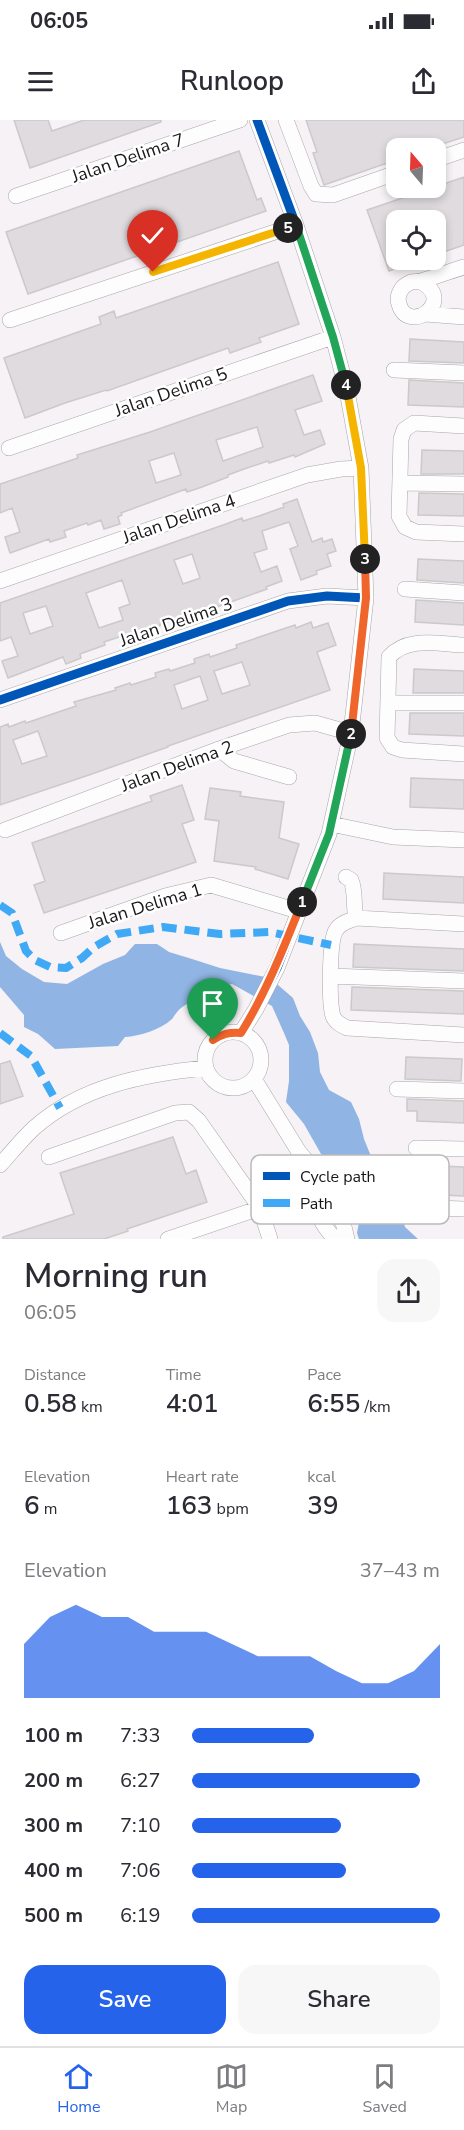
<!DOCTYPE html>
<html lang="en">
<head>
<meta charset="utf-8">
<style>
  body { margin:0; font-family:"Nunito Sans",sans-serif; background:#f7f7f7; color:#2b2b33; height:100vh; display:flex; flex-direction:column; font-size:22px; white-space:nowrap }
  * { box-sizing:border-box; margin:0 }
  p { font-size:20px; color:#7c7c81 }
  .icon { flex:none; width:33px; height:33px; fill:none; stroke:currentColor; stroke-width:2; stroke-linecap:round; stroke-linejoin:round }
  .map { position:relative; height:1119px; overflow:hidden }
  .panel { display:flex; flex-direction:column; background:#fff; flex:1 }
  .panel>* { flex:none }
  .needle { width:39px; rotate:341deg }
  .tools { position:absolute; left:386px; top:18px; display:grid; gap:12px }
  .tools a { display:grid; place-items:center; width:60px; height:60px; border-radius:12px; background:#fff; box-shadow:0 3px 9px #0003; font-size:30px }
  .pin { position:absolute; display:grid; place-items:center; width:51px; height:51px; color:#fff; margin:-62px -26px; border-radius:50% 50% 50% 0; rotate:-45deg; box-shadow:0 0 6px #0007 }
  .pin .icon { rotate:45deg }
  .km { position:absolute; width:30px; height:30px; margin:-15px; border-radius:50%; background:#222; color:#fff; font-size:16px; line-height:30px; text-align:center }
  .round { display:grid; place-items:center; flex:none; width:63px; height:63px; border-radius:18px; background:#f7f7f7 }
  .overview { display:flex; align-items:center; justify-content:space-between; height:102px; padding:0 24px }
  h1 { font-size:33px; font-weight:600; line-height:45px }
  .figures { display:grid; grid-template-columns:repeat(3,1fr); gap:9px; height:102px; padding:6px 24px }
  .figures div { display:grid; align-content:center }
  .figures b { font-size:26px; font-weight:600 }
  .figures small { font-size:16px; font-weight:400 }
  .figures p { font-size:16px }
  .chart { height:168px; padding:12px 24px }
  .chart p { display:flex; justify-content:space-between }
  .chart svg { width:100%; height:108px; margin-top:6px; fill:#2563eb; opacity:.7 }
  .primary-button { display:flex; gap:12px; margin-top:auto; padding:12px 24px }
  .primary-button a { flex:1; height:69px; border-radius:18px; background:#2563eb; color:#fff; font-size:24px; font-weight:600; line-height:69px; text-align:center }
  .primary-button a+a { background:#f7f7f7; color:#2b2b33 }
  ul { padding:0 24px; list-style:none; font-size:20px }
  li { display:grid; grid-template-columns:96px 72px 1fr; align-items:center; height:45px }
  li i { height:15px; border-radius:8px; background:#2563eb }
  .status { display:flex; justify-content:space-between; align-items:center; height:42px; padding:0 30px; background:#fff; direction:ltr }
  .status svg { height:16px; fill:currentColor }
  header { display:flex; justify-content:space-between; align-items:center; height:78px; padding:0 24px; background:#fff; font-size:27px; font-weight:600 }
  .dock { display:flex; justify-content:space-around; align-items:center; height:84px; border-top:2px solid #e1e1e2; background:#fff; font-size:16px; color:#7c7c81 }
  .dock a { display:grid; justify-items:center; gap:3px }
  .dock .current { color:#2563eb }
  .map>svg:first-child { display:block }
  .water { fill:#90b4e3 }
  .building { fill:#dfdbde; stroke:#ccc9cb; stroke-width:1.5; fill-rule:evenodd }
  .lines { fill:none; stroke-linecap:round; stroke-linejoin:round }
  .minor-casing { stroke:#a9a6a9; stroke-width:16 }
  .minor { stroke:#fefdfe; stroke-width:15 }
  .quiet { stroke:#3fa9f5; stroke-width:8; stroke-dasharray:15 8; stroke-linecap:butt }
  .cycleway-casing { stroke:#fff; stroke-width:13 }
  .cycleway { stroke:#0057b8; stroke-width:9 }
  .split-1-casing { stroke:#fff; stroke-width:12 }
  .split-2-casing { stroke:#fff; stroke-width:12 }
  .split-3-casing { stroke:#fff; stroke-width:12 }
  .split-4-casing { stroke:#fff; stroke-width:12 }
  .split-5-casing { stroke:#fff; stroke-width:12 }
  .split-6-casing { stroke:#fff; stroke-width:12 }
  .split-1 { stroke:#f0652b; stroke-width:8 }
  .split-2 { stroke:#22a559; stroke-width:8 }
  .split-3 { stroke:#f0652b; stroke-width:8 }
  .split-4 { stroke:#f5b400; stroke-width:8 }
  .split-5 { stroke:#22a559; stroke-width:8 }
  .split-6 { stroke:#f5b400; stroke-width:8 }
  .labels { text-anchor:middle; dominant-baseline:central; stroke-width:5; stroke-linejoin:round; paint-order:stroke }
  .street-label { font-size:18px; fill:#181618; stroke:#fff }
  .key { fill:#fff; stroke:#bab9ba; stroke-width:1.5 }
  .key-label { font-size:16px; fill:#181618 }
</style>
</head>
<body>
<div class="status"><b>06:05</b><svg viewBox="0 0 49 12"><path d="M0 12V9h3v3zM5 12V6h3v6zM10 12V3h3v9zM15 12V0h3v12zM26 1h20v11H26zM47 4h2v5h-2z"/></svg></div>
<header><svg class="icon" aria-label="menu" viewBox="0 0 24 24"><path d="M4 6h16M4 12h16M4 18h16"/></svg>Runloop<svg class="icon" aria-label="share" viewBox="0 0 24 24"><path d="M12 15V3M7 8l5-5 5 5M5 13v7h14v-7"/></svg></header>
<div class="map">
<svg width="464" height="1119" viewBox="0 0 464 1119">
  <rect width="100%" height="100%" fill="#f6f2f6"/>
  <!-- water -->
  <path class="water" d="M 0,822 L 6,836 L 22,849 L 44,862 L 67,864 L 103,844 L 125,835 L 135,824 L 157,824 L 169,832 L 192,839 L 220,848 L 270,858 L 293,878 L 300,896 L 310,912 L 318,933 L 320,952 L 329,970 L 351,982 L 359,999 L 364,1019 L 381,1061 L 398,1081 L 405,1107 L 418,1119 L 359,1119 L 357,1113 L 362,1086 L 359,1076 L 342,1057 L 329,1048 L 304,1004 L 286,982 L 289,961 L 289,925 L 284,913 L 272,886 L 232,864 C 213,868 196,877 181,888 C 177,891 175,895 172,899 C 160,910 140,916 125,917 L 118,926 L 55,929 L 38,914 L 24,907 L 24,895 L 0,867 Z"/>
  <!-- building -->
  <path class="building" d="M 14,0 L 48,0 L 52,11 L 84,0 L 161,0 L 161,2 L 30,48 Z
    M 306,0 L 464,0 L 464,17 L 430,28 L 396,28 L 396,40 L 324,65 L 313,33 L 317,32 Z
    M 239,31 L 257,80 L 261,78 L 266,91 L 28,174 L 6,112 Z
    M 464,57 L 464,125 L 435,135 L 435,100 L 396,100 L 396,140 L 418,140 L 418,141 L 389,151 L 367,90 Z
    M 278,142 L 299,204 L 259,218 L 261,222 L 230,233 L 228,228 L 107,271 L 106,270 L 65,283 L 25,298 L 4,238 L 101,204 L 99,197 L 114,191 L 116,198 Z
    M 410,219 L 464,222 L 464,243 L 409,241 Z
    M 313,255 L 322,281 L 295,290 L 304,315 L 320,310 L 325,324 L 295,337 L 294,335 L 269,343 L 268,341 L 244,349 L 228,355 L 228,357 L 202,367 L 187,372 L 186,369 L 121,393 L 122,395 L 118,397 L 120,404 L 104,409 L 101,400 L 88,405 L 87,403 L 64,411 L 66,417 L 50,422 L 49,419 L 10,433 L 5,417 L 20,412 L 12,388 L 0,393 L 0,364 L 78,338 L 77,335 L 150,312 ZM 257,307 L 263,327 L 223,341 L 216,320 ZM 174,333 L 181,355 L 156,363 L 149,341 Z
    M 409,260 L 464,263 L 464,287 L 408,285 Z
    M 422,330 L 464,331 L 464,354 L 421,354 Z
    M 419,373 L 464,374 L 464,396 L 418,395 Z
    M 297,379 L 312,422 L 322,418 L 323,422 L 332,419 L 336,431 L 327,434 L 331,446 L 316,451 L 317,454 L 301,460 L 290,429 L 298,426 L 289,402 L 262,411 L 267,429 L 254,433 L 261,452 L 277,446 L 282,461 L 266,467 L 267,469 L 211,489 L 210,487 L 160,504 L 160,506 L 128,516 L 128,514 L 104,522 L 105,525 L 80,534 L 81,538 L 66,544 L 63,537 L 8,558 L 2,541 L 18,536 L 11,517 L 0,521 L 0,483 L 226,404 L 242,398 L 243,401 L 259,396 L 284,387 L 283,384 ZM 192,434 L 200,458 L 183,464 L 174,440 ZM 122,460 L 130,484 L 119,488 L 123,500 L 99,508 L 86,473 ZM 46,486 L 53,506 L 30,514 L 23,493 Z
    M 418,439 L 464,441 L 464,463 L 417,460 Z
    M 416,480 L 464,483 L 464,505 L 415,502 Z
    M 311,502 L 313,508 L 328,503 L 336,525 L 317,532 L 330,570 L 168,626 L 168,627 L 89,655 L 0,685 L 0,607 L 8,604 L 9,607 L 25,601 L 26,603 L 76,586 L 74,582 L 116,570 L 115,568 L 130,563 L 131,565 L 156,557 L 155,553 L 169,549 L 170,551 L 195,543 L 194,539 L 209,534 L 210,537 L 237,528 L 236,525 L 280,510 L 295,505 L 296,508 ZM 242,542 L 250,565 L 222,574 L 214,551 ZM 200,556 L 208,580 L 182,589 L 174,565 ZM 38,611 L 47,636 L 22,644 L 13,620 Z
    M 414,549 L 464,551 L 464,573 L 413,573 Z
    M 410,593 L 464,593 L 464,616 L 409,614 Z
    M 411,658 L 464,660 L 464,689 L 410,687 Z
    M 182,665 L 194,700 L 182,704 L 196,742 L 44,793 L 34,765 L 45,761 L 32,723 L 152,681 L 150,676 Z
    M 210,668 L 241,672 L 240,676 L 284,682 L 279,718 L 299,724 L 288,759 L 255,749 L 256,747 L 214,741 L 219,701 L 205,699 Z
    M 384,753 L 464,757 L 464,783 L 383,779 Z
    M 354,824 L 464,829 L 464,851 L 353,847 Z
    M 352,867 L 464,871 L 464,894 L 351,890 Z
    M 406,937 L 462,939 L 461,961 L 405,959 Z
    M 10,941 L 23,976 L 0,984 L 0,944 Z
    M 407,979 L 464,981 L 464,1003 L 417,1001 L 417,991 L 407,991 Z
    M 173,1017 L 186,1054 L 196,1050 L 207,1082 L 127,1109 L 128,1111 L 104,1119 L 3,1119 L 3,1117 L 74,1094 L 60,1053 Z
    M 442,1046 L 464,1047 L 464,1076 L 441,1075 Z"/>
  <g class="lines">
    <defs>
      <path id="minor" d="M 286,0 L 311,66 L 316,74 L 333,75 L 396,53
        M 435,40 L 464,30
        M 16,76 L 240,0
        M 421,162 C 457,181 408,216 399,184 C 397,178 399,172 403,167 C 404,166 409,163 411,162 C 415,161 420,162 424,160 C 438,156 451,151 464,147
        M 425,194 L 464,197
        M 10,200 L 296,105
        M 394,250 L 464,253
        M 464,306 L 414,303 L 404,310 L 401,319 L 399,396 L 405,407 L 416,412 L 464,414
        M 9,328 L 333,217
        M 400,363 L 464,364
        M 0,461 L 307,355 L 341,349 L 361,348
        M 405,469 L 464,473
        M 464,525 C 439,524 407,516 389,537 L 387,618 L 393,627 L 402,630 L 464,634
        M 0,580 L 288,481 L 327,476 L 366,478
        M 389,583 L 464,583
        M 219,629 L 234,641 L 289,657
        M 331,704 L 393,717 L 464,720
        M 5,710 L 219,629 L 289,605 L 315,603 L 351,613
        M 346,757 L 351,760 C 356,772 353,785 356,798
        M 464,804 L 356,798 C 349,801 340,803 336,810 C 329,821 329,883 333,896 C 335,902 341,905 347,908 L 464,915
        M 61,813 L 165,776 L 211,765 L 298,791
        M 331,856 L 464,861
        M205 940a28 28 0 1 1 56 0a28 28 0 1 1-56 0Z
        M 241,913 L 256,889 L 277,848 L 329,714 L 351,613 L 366,478 L 361,348 L 347,271 L 333,217 L 296,105 L 257,0
        M 254,959 L 299,1032 L 331,1069 L 338,1082 L 347,1119
        M 397,969 L 464,971
        M 416,1028 L 464,1029
        M 299,1035 C 307,1066 312,1095 335,1119
        M 49,1037 L 175,993 L 189,992 L 199,1001 L 260,1088 L 270,1119
        M 0,1045 C 11,1033 22,1019 34,1008 C 81,966 145,954 205,948
        M 435,1088 L 464,1089
        M 168,1119 L 260,1088"/>
    </defs>
    <!-- minor casing -->
    <use href="#minor" class="minor-casing"/>
    <!-- minor -->
    <use href="#minor" class="minor"/>
    <!-- quiet -->
    <path class="quiet" d="M 0,785 L 12,793 L 26,831 L 35,840 L 50,847 L 66,848 L 82,838 L 94,827 L 117,814 L 163,807 L 220,814 L 270,812 L 331,825
      M 0,913 L 31,936 L 60,988"/>
    <defs>
      <path id="cycleway" d="M 0,580 L 288,481 L 327,476 L 366,478
        M 241,913 L 256,889 L 277,848 L 329,714 L 351,613 L 366,478 L 361,348 L 347,271 L 333,217 L 296,105 L 257,0"/>
    </defs>
    <!-- cycleway casing -->
    <use href="#cycleway" class="cycleway-casing"/>
    <!-- cycleway -->
    <use href="#cycleway" class="cycleway"/>
  </g>
  <g class="lines">
    <defs>
      <path id="split-1" d="M 213,920 C 222,914 229,912 241,913 C 267,871 284,827 302,782"/>
      <path id="split-2" d="M 302,782 L 329,714 L 351,614"/>
      <path id="split-3" d="M 351,614 L 366,478 L 365,439"/>
      <path id="split-4" d="M 346,265 L 361,348 L 365,439"/>
      <path id="split-5" d="M 288,108 L 296,105 L 333,217 L 346,265"/>
      <path id="split-6" d="M 153,152 L 288,108"/>
    </defs>
    <!-- split-1 casing -->
    <use href="#split-1" class="split-1-casing"/>
    <!-- split-2 casing -->
    <use href="#split-2" class="split-2-casing"/>
    <!-- split-3 casing -->
    <use href="#split-3" class="split-3-casing"/>
    <!-- split-4 casing -->
    <use href="#split-4" class="split-4-casing"/>
    <!-- split-5 casing -->
    <use href="#split-5" class="split-5-casing"/>
    <!-- split-6 casing -->
    <use href="#split-6" class="split-6-casing"/>
    <!-- split-1 -->
    <use href="#split-1" class="split-1"/>
    <!-- split-2 -->
    <use href="#split-2" class="split-2"/>
    <!-- split-3 -->
    <use href="#split-3" class="split-3"/>
    <!-- split-4 -->
    <use href="#split-4" class="split-4"/>
    <!-- split-5 -->
    <use href="#split-5" class="split-5"/>
    <!-- split-6 -->
    <use href="#split-6" class="split-6"/>
  </g>
  <g class="labels">
    <!-- street labels -->
    <g class="street-label">
      <text transform="translate(128 38) rotate(-19)">Jalan Delima 7</text>
      <text transform="translate(171 272) rotate(-19)">Jalan Delima 5</text>
      <text transform="translate(179 399) rotate(-19)">Jalan Delima 4</text>
      <text transform="translate(176 502) rotate(-19)">Jalan Delima 3</text>
      <text transform="translate(177 646) rotate(-20)">Jalan Delima 2</text>
      <text transform="translate(145 786) rotate(-17)">Jalan Delima 1</text>
    </g>
  </g>
  <!-- legend -->
  <rect x="251" y="1035" width="198" height="69" rx="9" class="key"/>
  <rect x="263" y="1052" width="27" height="8" fill="#0057b8"/>
  <rect x="263" y="1079" width="27" height="8" fill="#3fa9f5"/>
  <g class="key-label">
    <text x="300" y="1062">Cycle path</text>
    <text x="300" y="1089">Path</text>
  </g>
</svg>
<div class="tools">
<a><svg class="needle" viewBox="-14 -14 28 28"><path d="M0-13l5 13h-10z" fill="#e53935"/><path d="M0 13l5-13h-10z" fill="#7c7c81"/></svg></a>
<a><svg class="icon" aria-label="locate" viewBox="0 0 24 24"><circle cx="12" cy="12" r="6"/><path d="M12 2v4M12 18v4M2 12h4M18 12h4"/></svg></a>
</div>
<div class="pin" style="left:213px;top:920px;background:#1e9e55"><svg class="icon" aria-label="arrive" viewBox="0 0 24 24"><path d="M6 21V4h12l-3 4 3 4H6"/></svg></div>
<div class="pin" style="left:153px;top:152px;background:#d93025"><svg class="icon" aria-label="check" viewBox="0 0 24 24"><path d="M5 12l5 5 9-10"/></svg></div>
<b class="km" style="left:302px;top:782px">1</b>
<b class="km" style="left:351px;top:614px">2</b>
<b class="km" style="left:365px;top:439px">3</b>
<b class="km" style="left:346px;top:265px">4</b>
<b class="km" style="left:288px;top:108px">5</b>
</div>
<section class="panel">
<div class="overview"><div><h1>Morning run</h1><p>06:05</p></div><a class="round"><svg class="icon" aria-label="share" viewBox="0 0 24 24"><path d="M12 15V3M7 8l5-5 5 5M5 13v7h14v-7"/></svg></a></div>
<div class="figures">
<div><p>Distance</p><b>0.58<small> km</small></b></div>
<div><p>Time</p><b>4:01</b></div>
<div><p>Pace</p><b>6:55<small> /km</small></b></div>
</div>
<div class="figures">
<div><p>Elevation</p><b>6<small> m</small></b></div>
<div><p>Heart rate</p><b>163<small> bpm</small></b></div>
<div><p>kcal</p><b>39</b></div>
</div>
<div class="chart"><p><span>Elevation</span>37–43 m</p>
<svg viewBox="0 0 160 44" preserveAspectRatio="none"><path d="M0 44V22L10 11L20 6L30 11L40 11L50 17L60 17L70 17L80 22L90 27L100 27L110 27L120 33L130 38L140 38L150 33L160 22V44z"/></svg>
</div>
<ul>
<li><b>100 m</b>7:33<i style="width:49%"></i></li>
<li><b>200 m</b>6:27<i style="width:92%"></i></li>
<li><b>300 m</b>7:10<i style="width:60%"></i></li>
<li><b>400 m</b>7:06<i style="width:62%"></i></li>
<li><b>500 m</b>6:19<i style="width:100%"></i></li>
</ul>
<div class="primary-button"><a>Save</a><a>Share</a></div>
</section>
<nav class="dock">
<a class="current"><svg class="icon" aria-label="home" viewBox="0 0 24 24"><path d="M3 11l9-7 9 7M6 9v11h12V9"/></svg>Home</a>
<a><svg class="icon" aria-label="map" viewBox="0 0 24 24"><path d="M3 6l6-2 6 2 6-2v14l-6 2-6-2-6 2zM9 4v14M15 6v14"/></svg>Map</a>
<a><svg class="icon" aria-label="saved" viewBox="0 0 24 24"><path d="M7 4h10v16l-5-4-5 4z"/></svg>Saved</a>
</nav>
</body>
</html>
